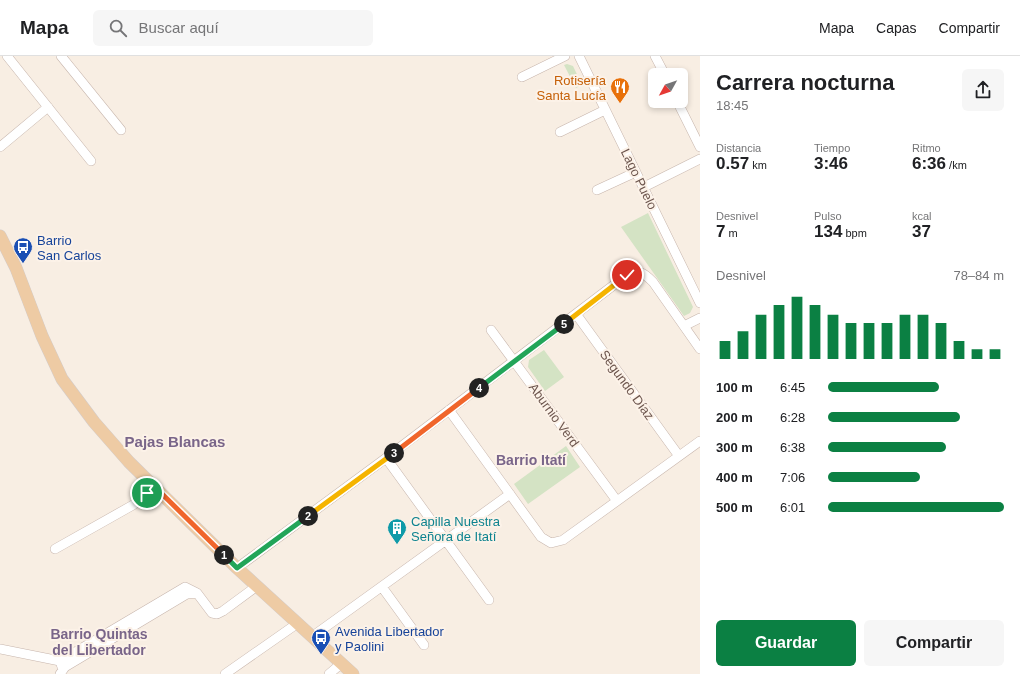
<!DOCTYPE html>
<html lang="es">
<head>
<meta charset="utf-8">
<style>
  body { margin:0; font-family:Helvetica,sans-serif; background:#f6f6f6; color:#202124; height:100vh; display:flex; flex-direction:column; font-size:15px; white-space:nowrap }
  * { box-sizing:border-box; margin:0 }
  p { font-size:13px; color:#757577 }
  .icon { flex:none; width:22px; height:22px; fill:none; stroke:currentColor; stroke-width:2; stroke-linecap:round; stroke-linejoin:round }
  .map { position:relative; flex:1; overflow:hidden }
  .details { display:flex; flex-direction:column; background:#fff; width:320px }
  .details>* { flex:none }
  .needle { width:26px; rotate:230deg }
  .buttons { position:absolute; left:648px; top:12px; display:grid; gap:8px }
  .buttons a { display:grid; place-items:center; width:40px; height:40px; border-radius:6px; background:#fff; box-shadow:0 2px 6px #0003; font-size:20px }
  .pin { position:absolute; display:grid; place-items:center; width:34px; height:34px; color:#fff; margin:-17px; border:2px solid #fff; border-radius:50%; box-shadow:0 1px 4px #0007 }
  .km { position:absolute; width:20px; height:20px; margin:-10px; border-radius:50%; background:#222; color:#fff; font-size:11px; line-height:20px; text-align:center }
  .round { display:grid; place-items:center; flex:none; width:42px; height:42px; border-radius:6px; background:#f6f6f6 }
  .overview { display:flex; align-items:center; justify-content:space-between; height:68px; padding:0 16px }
  h1 { font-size:22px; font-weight:800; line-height:30px }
  .stats { display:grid; grid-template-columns:repeat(3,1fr); gap:6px; height:68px; padding:4px 16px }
  .stats div { display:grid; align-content:center }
  .stats b { font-size:17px; font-weight:800 }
  .stats small { font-size:11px; font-weight:400 }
  .stats p { font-size:11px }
  .chart { height:112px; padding:8px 16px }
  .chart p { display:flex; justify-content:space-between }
  .chart svg { width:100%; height:72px; margin-top:4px; stroke:#0b8043; stroke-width:6 }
  .cta { display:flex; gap:8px; margin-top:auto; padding:8px 16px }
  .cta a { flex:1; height:46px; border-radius:6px; background:#0b8043; color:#fff; font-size:16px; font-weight:800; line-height:46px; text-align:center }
  .cta a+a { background:#f6f6f6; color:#202124 }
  ul { padding:0 16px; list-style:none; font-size:13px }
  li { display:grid; grid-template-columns:64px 48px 1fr; align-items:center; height:30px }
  li i { height:10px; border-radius:5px; background:#0b8043 }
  header { display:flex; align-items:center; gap:24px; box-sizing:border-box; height:56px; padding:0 20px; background:#fff; border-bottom:1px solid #e0e0e0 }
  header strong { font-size:19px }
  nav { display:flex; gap:22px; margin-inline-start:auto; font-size:14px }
  .search { width:280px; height:36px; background:#f6f6f6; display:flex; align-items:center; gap:10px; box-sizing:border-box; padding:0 14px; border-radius:6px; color:#757577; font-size:15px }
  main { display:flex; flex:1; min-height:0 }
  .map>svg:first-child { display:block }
  .green { fill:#d4e3c4 }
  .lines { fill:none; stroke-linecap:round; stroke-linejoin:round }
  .minor-casing { stroke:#c7b5ac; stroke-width:10 }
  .major-casing { stroke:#d3ccca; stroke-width:13 }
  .minor { stroke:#fff; stroke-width:9 }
  .major { stroke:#eecba4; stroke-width:12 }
  .split-1-casing { stroke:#fff; stroke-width:8 }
  .split-2-casing { stroke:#fff; stroke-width:8 }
  .split-3-casing { stroke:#fff; stroke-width:8 }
  .split-4-casing { stroke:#fff; stroke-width:8 }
  .split-5-casing { stroke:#fff; stroke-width:8 }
  .split-6-casing { stroke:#fff; stroke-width:8 }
  .split-1 { stroke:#f0652b; stroke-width:5 }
  .split-2 { stroke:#22a559; stroke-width:5 }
  .split-3 { stroke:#f5b400; stroke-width:5 }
  .split-4 { stroke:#f0652b; stroke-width:5 }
  .split-5 { stroke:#22a559; stroke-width:5 }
  .split-6 { stroke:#f5b400; stroke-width:5 }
  .labels { text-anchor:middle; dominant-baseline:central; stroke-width:4; stroke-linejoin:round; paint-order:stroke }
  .food-label { font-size:13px; fill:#c56008; stroke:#fcf2e8; text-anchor:end }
  .street-label { font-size:13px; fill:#6c554d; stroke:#fcf2e8 }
  .transit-label { font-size:13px; fill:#164399; stroke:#fcf2e8; text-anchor:start }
  .culture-label { font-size:13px; fill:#0d838f; stroke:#fcf2e8; text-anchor:start }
  .neighbourhood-label { font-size:14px; font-weight:bold; fill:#796589; stroke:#fcf2e8 }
  .quarter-label { font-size:15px; font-weight:bold; fill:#796589; stroke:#fcf2e8 }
</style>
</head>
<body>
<header>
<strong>Mapa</strong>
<div class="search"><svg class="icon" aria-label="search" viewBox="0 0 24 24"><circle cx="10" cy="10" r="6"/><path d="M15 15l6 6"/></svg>Buscar aquí</div>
<nav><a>Mapa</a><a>Capas</a><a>Compartir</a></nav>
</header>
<main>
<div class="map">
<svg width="700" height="618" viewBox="0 0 700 618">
  <rect width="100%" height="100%" fill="#f8eee3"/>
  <!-- green -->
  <path class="green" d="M 567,8 L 573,10 L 582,29 L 576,32 L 564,9 Z
    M 648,157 L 693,251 L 690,257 L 684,260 L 621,171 Z
    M 544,294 L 564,321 L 545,335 L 528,311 L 529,304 Z
    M 566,390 L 580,411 L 528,448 L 514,428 Z"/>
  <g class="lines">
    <defs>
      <path id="minor" d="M 7,0 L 91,105
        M 61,0 L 121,74
        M 579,0 L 700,247
        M 655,0 L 665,19
        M 522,21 L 565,0
        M 677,45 L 700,91
        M 560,76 L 605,54
        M 0,91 L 48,51
        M 644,131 L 700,103
        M 597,134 L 636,116
        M 576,258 L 679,400
        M 684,270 L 700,262
        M 491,274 L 617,445
        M 449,354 L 541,481 L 551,487 L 563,484 L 700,385
        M 386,402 L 489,544
        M 55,493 L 133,449 L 155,431
        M 237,512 L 386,402 L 627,219 C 640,214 643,216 653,226 L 700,293
        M 382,531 L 424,589
        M 313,580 L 510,438
        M 0,593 L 60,605 L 62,611
        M 60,605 L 185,531 L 197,537 L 212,557 L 217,558 L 223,555 L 257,530
        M 60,618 L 65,611 L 187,538 L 197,537
        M 225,618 L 298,567
        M 329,618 L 342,607"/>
      <path id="major" d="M 0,180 L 16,212 L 42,280 L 62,323 L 94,366 L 129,406 L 237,512 L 353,618"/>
    </defs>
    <!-- minor casing -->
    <use href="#minor" class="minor-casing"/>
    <!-- major casing -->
    <use href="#major" class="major-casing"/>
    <!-- minor -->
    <use href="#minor" class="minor"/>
    <!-- major -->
    <use href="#major" class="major"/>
  </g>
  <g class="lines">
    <defs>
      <path id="split-1" d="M 147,437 L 155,431 L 224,499"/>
      <path id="split-2" d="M 224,499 L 237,512 L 308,460"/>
      <path id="split-3" d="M 308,460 L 394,397"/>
      <path id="split-4" d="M 394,397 L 479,332"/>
      <path id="split-5" d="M 479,332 L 564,268"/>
      <path id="split-6" d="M 564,268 L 627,219"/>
    </defs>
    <!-- split-1 casing -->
    <use href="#split-1" class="split-1-casing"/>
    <!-- split-2 casing -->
    <use href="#split-2" class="split-2-casing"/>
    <!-- split-3 casing -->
    <use href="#split-3" class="split-3-casing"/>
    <!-- split-4 casing -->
    <use href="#split-4" class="split-4-casing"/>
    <!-- split-5 casing -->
    <use href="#split-5" class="split-5-casing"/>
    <!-- split-6 casing -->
    <use href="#split-6" class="split-6-casing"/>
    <!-- split-1 -->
    <use href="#split-1" class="split-1"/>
    <!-- split-2 -->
    <use href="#split-2" class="split-2"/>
    <!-- split-3 -->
    <use href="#split-3" class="split-3"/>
    <!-- split-4 -->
    <use href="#split-4" class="split-4"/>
    <!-- split-5 -->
    <use href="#split-5" class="split-5"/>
    <!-- split-6 -->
    <use href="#split-6" class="split-6"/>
  </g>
  <!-- icons -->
  <defs>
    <symbol id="restaurant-pin" viewBox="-11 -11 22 30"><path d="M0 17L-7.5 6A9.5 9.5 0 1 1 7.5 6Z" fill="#e8710a" stroke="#fcf2e8"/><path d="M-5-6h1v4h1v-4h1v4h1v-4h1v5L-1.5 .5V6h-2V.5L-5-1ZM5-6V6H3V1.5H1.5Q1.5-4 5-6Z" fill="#fff"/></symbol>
    <symbol id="bus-pin" viewBox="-11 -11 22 30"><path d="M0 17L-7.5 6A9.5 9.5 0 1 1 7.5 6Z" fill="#1a4fb4" stroke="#fcf2e8"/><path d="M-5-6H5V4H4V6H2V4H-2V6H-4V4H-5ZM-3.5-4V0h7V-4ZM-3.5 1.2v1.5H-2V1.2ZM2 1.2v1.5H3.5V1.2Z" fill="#fff"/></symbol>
    <symbol id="building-pin" viewBox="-11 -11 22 30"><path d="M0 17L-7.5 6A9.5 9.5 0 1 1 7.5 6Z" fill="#0f9aa8" stroke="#fcf2e8"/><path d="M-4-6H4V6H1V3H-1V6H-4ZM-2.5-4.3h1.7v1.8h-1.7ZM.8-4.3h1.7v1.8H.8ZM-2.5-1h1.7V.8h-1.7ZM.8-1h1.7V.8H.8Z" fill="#fff"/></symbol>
  </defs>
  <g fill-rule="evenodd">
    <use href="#restaurant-pin" x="609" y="20" width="22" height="30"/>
    <use href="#bus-pin" x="12" y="180" width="22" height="30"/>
    <use href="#building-pin" x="386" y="461" width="22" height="30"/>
    <use href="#bus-pin" x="310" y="571" width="22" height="30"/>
  </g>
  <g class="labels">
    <!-- food labels -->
    <g class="food-label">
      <text x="606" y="24">Rotisería<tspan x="606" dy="15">Santa Lucía</tspan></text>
    </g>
    <!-- street labels -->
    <g class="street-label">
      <text transform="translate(639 123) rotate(64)">Lago Puelo</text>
      <text transform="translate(627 329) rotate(54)">Segundo Díaz</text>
      <text transform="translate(554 359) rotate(54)">Aburnio Verd</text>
    </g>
    <!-- transit labels -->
    <g class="transit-label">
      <text x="37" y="184">Barrio<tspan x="37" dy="15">San Carlos</tspan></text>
      <text x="335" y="575">Avenida Libertador<tspan x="335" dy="15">y Paolini</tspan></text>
    </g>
    <!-- culture labels -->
    <g class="culture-label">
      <text x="411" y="465">Capilla Nuestra<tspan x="411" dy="15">Señora de Itatí</tspan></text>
    </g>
    <!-- neighbourhood labels -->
    <g class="neighbourhood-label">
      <text x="531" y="404">Barrio Itatí</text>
      <text x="99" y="578">Barrio Quintas<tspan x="99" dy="16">del Libertador</tspan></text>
    </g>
    <!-- quarter labels -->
    <g class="quarter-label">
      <text x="175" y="385">Pajas Blancas</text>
    </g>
  </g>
</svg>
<div class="buttons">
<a><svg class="needle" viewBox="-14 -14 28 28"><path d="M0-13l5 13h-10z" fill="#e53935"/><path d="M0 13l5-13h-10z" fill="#757577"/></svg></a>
</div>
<div class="pin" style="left:147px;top:437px;background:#1e9e55"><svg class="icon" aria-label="arrive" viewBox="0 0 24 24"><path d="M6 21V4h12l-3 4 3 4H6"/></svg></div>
<div class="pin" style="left:627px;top:219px;background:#d93025"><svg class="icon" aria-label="check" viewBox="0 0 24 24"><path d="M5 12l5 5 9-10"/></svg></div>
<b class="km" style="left:224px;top:499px">1</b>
<b class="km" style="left:308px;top:460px">2</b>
<b class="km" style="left:394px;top:397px">3</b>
<b class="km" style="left:479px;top:332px">4</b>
<b class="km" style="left:564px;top:268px">5</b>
</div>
<section class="details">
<div class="overview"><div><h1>Carrera nocturna</h1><p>18:45</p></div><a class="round"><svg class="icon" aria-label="share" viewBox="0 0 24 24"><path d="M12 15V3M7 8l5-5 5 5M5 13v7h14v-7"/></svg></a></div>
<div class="stats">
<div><p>Distancia</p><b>0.57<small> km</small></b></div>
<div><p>Tiempo</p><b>3:46</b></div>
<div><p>Ritmo</p><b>6:36<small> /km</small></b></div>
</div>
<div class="stats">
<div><p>Desnivel</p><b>7<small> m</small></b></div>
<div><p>Pulso</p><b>134<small> bpm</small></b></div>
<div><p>kcal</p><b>37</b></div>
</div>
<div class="chart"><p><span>Desnivel</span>78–84 m</p>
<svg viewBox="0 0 160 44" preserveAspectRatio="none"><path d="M5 44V33M15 44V27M25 44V17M35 44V11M45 44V6M55 44V11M65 44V17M75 44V22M85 44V22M95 44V22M105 44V17M115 44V17M125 44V22M135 44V33M145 44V38M155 44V38"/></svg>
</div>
<ul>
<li><b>100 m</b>6:45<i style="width:63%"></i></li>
<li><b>200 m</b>6:28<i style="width:75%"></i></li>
<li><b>300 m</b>6:38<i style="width:67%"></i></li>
<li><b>400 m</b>7:06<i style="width:52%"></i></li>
<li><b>500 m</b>6:01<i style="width:100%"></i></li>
</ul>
<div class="cta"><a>Guardar</a><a>Compartir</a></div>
</section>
</main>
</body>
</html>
